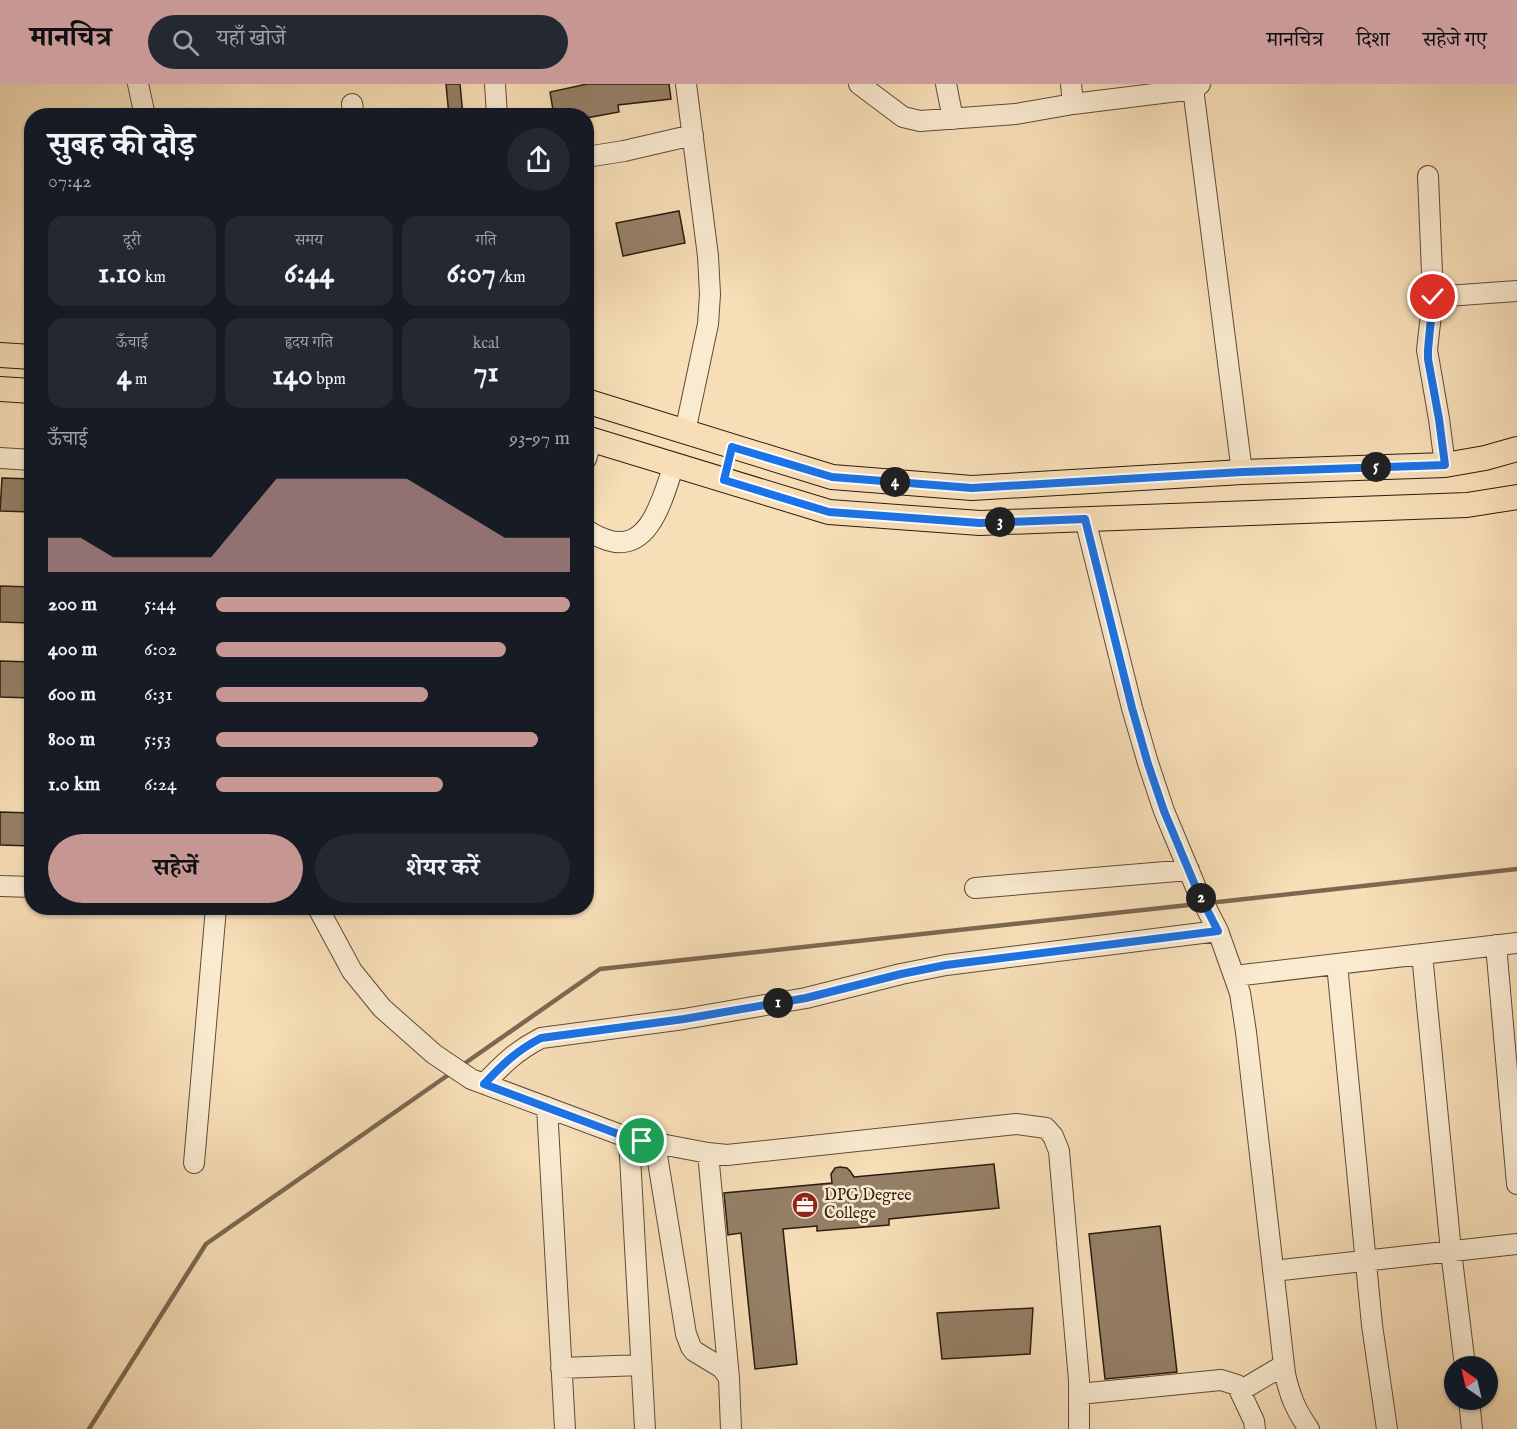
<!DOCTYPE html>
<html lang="hi">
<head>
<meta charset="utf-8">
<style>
  body { margin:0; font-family:"IM FELL English","Noto Serif Devanagari",serif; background:#242831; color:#f1f3f6; height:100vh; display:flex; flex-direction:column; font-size:22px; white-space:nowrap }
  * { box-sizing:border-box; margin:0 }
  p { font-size:20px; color:#9ea1a6 }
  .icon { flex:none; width:33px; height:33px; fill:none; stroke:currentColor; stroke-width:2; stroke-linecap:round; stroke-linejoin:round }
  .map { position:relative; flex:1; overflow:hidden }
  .drawer { position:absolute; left:24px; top:24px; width:570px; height:807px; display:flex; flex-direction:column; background:#171b24; border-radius:24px; box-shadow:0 2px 4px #0004 }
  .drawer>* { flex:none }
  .needle { width:39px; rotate:326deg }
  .fabs { position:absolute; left:1444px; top:1272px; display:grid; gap:12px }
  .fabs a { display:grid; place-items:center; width:54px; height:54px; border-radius:50%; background:#171b24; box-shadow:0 2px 4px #0004; font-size:30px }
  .pin { position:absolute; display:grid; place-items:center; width:51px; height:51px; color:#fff; margin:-26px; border:3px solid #fff; border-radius:50%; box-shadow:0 2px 6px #0007 }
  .km { position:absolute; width:30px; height:30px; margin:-15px; border-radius:50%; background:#222; color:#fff; font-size:16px; line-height:30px; text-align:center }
  .round { display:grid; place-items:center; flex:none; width:63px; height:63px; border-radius:32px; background:#242831 }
  .headline { display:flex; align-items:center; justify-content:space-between; height:102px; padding:0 24px }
  h1 { font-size:33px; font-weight:700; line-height:45px }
  .figures { display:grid; grid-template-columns:repeat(3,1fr); gap:9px; height:102px; padding:6px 24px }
  .figures div { display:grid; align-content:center; border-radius:15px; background:#242831; text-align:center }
  .figures b { font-size:30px; font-weight:700 }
  .figures small { font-size:16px; font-weight:400 }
  .figures p { font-size:16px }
  .chart { height:168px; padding:12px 24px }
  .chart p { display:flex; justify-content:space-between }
  .chart svg { width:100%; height:108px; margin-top:6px; fill:#c59692; opacity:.7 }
  .primary-button { display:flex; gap:12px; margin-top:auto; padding:12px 24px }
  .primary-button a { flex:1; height:69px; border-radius:36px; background:#c59692; color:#111; font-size:24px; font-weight:700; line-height:69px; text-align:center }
  .primary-button a+a { background:#242831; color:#f1f3f6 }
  ul { padding:0 24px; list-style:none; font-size:20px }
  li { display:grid; grid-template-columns:96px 72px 1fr; align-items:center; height:45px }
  li i { height:15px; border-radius:8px; background:#c59692 }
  header { display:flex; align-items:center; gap:36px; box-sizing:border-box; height:84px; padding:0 30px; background:#c59692; color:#111 }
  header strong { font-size:28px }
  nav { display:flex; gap:33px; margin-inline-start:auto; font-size:21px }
  .search { width:420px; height:54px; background:#242831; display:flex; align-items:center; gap:15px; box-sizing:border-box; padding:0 21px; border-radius:33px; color:#9ea1a6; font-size:22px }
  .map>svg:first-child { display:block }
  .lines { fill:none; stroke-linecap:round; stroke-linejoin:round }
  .stream { stroke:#7c6852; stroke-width:4.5 }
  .building { fill:#958067; stroke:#2b1b10; stroke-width:1.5 }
  .minor-casing { stroke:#5e4c3a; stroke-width:22 }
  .major-casing { stroke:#2b1b10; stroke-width:26 }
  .minor { stroke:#faead0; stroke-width:20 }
  .major { stroke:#f7deb7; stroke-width:24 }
  .route-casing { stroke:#fff; stroke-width:12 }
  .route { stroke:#1a73e8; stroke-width:8 }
  .labels { text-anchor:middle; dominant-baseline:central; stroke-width:5; stroke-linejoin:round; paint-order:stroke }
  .poi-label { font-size:16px; fill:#2b1b10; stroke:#faead0; text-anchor:start }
</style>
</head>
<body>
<header>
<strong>मानचित्र</strong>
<div class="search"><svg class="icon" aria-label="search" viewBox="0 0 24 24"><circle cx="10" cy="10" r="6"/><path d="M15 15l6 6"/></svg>यहाँ खोजें</div>
<nav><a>मानचित्र</a><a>दिशा</a><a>सहेजे गए</a></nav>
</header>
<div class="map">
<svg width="1517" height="1345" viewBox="0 0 1517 1345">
  <rect width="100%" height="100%" fill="#f7deb7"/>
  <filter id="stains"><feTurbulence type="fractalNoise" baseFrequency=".00333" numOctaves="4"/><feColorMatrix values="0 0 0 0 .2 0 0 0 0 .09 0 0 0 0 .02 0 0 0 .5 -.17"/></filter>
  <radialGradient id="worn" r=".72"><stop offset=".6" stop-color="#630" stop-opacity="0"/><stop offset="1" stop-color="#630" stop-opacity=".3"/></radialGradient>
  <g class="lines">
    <!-- stream -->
    <path class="stream" d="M 1209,819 L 1517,785
      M 461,982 L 600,885 L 1198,820
      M 89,1345 L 206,1160 L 451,989"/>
  </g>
  <!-- building -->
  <path class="building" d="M 446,0 L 460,0 L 463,32 L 449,32 Z
    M 587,0 L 669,0 L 671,15 L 618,21 L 619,28 L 586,34 L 586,32 L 554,32 L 550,8 Z
    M 679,127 L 685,159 L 623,172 L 616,139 Z
    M 2,394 L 32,395 L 32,428 L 0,427 Z
    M 0,502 L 32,503 L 32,539 L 0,538 Z
    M 0,577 L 32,578 L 32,614 L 0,613 Z
    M 0,728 L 32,729 L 32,762 L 0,761 Z
    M 994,1080 L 999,1124 L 889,1135 L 889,1141 L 817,1147 L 817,1142 L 783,1145 L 797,1280 L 755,1285 L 741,1149 L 728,1151 L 724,1109 L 832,1099 L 831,1090 L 835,1084 L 840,1083 L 847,1084 L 850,1087 L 854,1093 Z
    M 1160,1142 L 1177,1288 L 1105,1295 L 1089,1150 Z
    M 1033,1224 L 1030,1270 L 942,1275 L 937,1229 Z"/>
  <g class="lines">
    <defs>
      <path id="minor" d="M 138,0 L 145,32
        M 495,0 L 497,32
        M 859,0 L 903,33 L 920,37 L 1016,30 L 1073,20 L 1194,5
        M 946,0 L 953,35
        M 1071,0 L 1073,20
        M 1200,0 L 1194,5 L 1194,12 L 1242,388
        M 352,20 L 354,32
        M 586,73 L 624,67 L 693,51
        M 1428,92 L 1433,213 L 1427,266 L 1439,335 L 1445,381
        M 1433,213 L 1517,207
        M 685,348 L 708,240 L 710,210 L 708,172 L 686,0
        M 0,374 L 32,376
        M 586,375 L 592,355
        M 1085,435 L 1132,624 L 1148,679 L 1164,727 L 1197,806 L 1218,847 L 1240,909 L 1246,948 L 1285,1290 C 1290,1312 1296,1327 1309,1345
        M 586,445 C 593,451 599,453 607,456 C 651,470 663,411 674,381
        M 0,802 L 32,803
        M 975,804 L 1189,786
        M 318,824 L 352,887 L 382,924 L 434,970 L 471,995 L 629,1054 L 708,1069 L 727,1071 L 1016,1040 L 1046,1044 L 1053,1052 L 1059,1067 L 1079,1296 L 1079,1345
        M 1496,861 L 1517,1100
        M 1422,870 L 1451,1167 L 1465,1282
        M 1337,880 L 1372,1241 L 1387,1345
        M 1234,892 L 1517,859
        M 484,1000 C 503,980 516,967 541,954 L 684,935 L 806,914 L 901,890 L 946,881 L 1218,847
        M 547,1023 L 565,1345
        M 629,1054 L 645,1345
        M 655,1059 L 686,1250 L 691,1263 L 694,1267 L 722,1284 L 729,1294 L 731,1345
        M 708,1069 L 729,1294
        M 194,1079 L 216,824
        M 1273,1187 L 1517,1160
        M 561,1284 L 641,1281
        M 1240,1307 L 1284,1281
        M 1079,1310 L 1221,1296 L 1237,1301 L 1254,1337 L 1255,1345
        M 1469,1316 L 1472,1345"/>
      <path id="major" d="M 0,271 L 32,273
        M 0,305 L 32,307
        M 586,317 L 832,393 L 972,404 L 1242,388 L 1445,381 L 1485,374 L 1517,365
        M 586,354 L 829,428 L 980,439 L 1467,421 L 1517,413"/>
    </defs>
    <!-- minor casing -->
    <use href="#minor" class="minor-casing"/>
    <!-- major casing -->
    <use href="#major" class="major-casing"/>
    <!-- minor -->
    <use href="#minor" class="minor"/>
    <!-- major -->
    <use href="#major" class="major"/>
  </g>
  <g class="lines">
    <defs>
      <path id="route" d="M 642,1057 L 629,1054 L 484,1000 C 503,980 516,967 541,954 L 684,935 L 806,914 L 901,890 L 946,881 L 1218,847 L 1197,806 L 1164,727 L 1148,680 L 1132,624 L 1085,435 L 980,439 L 829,428 L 724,396 L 732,363 L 832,393 L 972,404 L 1242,388 L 1445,381 L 1439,335 L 1428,275 L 1428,266 L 1433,213"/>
    </defs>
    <!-- route casing -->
    <use href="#route" class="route-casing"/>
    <!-- route -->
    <use href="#route" class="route"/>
  </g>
  <!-- icons -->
  <defs>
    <symbol id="office-disc" viewBox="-11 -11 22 22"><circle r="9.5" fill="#8f2418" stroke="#faead0"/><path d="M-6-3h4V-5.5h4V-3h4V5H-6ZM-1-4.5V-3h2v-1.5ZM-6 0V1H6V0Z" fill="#fff"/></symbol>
  </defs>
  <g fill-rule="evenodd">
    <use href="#office-disc" x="790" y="1106" width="30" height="30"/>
  </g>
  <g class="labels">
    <!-- poi labels -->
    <g class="poi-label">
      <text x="824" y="1112">DPG Degree<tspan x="824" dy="18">College</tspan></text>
    </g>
  </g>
  <rect width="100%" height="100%" filter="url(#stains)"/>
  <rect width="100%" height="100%" fill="url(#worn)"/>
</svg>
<div class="fabs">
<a><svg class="needle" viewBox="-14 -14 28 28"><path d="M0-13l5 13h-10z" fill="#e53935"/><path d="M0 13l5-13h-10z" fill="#9ea1a6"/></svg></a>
</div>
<div class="pin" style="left:642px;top:1057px;background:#1e9e55"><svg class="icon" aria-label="arrive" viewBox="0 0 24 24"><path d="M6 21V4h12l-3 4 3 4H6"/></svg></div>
<div class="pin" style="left:1433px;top:213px;background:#d93025"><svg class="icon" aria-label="check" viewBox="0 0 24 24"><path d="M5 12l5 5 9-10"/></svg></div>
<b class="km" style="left:778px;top:919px">1</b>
<b class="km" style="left:1201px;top:814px">2</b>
<b class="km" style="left:1000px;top:438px">3</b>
<b class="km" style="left:895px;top:398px">4</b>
<b class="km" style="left:1376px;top:383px">5</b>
<section class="drawer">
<div class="headline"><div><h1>सुबह की दौड़</h1><p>07:42</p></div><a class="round"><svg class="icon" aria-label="share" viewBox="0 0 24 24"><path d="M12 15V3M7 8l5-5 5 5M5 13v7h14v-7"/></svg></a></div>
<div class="figures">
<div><p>दूरी</p><b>1.10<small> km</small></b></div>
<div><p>समय</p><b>6:44</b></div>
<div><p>गति</p><b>6:07<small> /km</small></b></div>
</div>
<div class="figures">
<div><p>ऊँचाई</p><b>4<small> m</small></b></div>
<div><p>हृदय गति</p><b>140<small> bpm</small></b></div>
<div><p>kcal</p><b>71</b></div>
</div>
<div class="chart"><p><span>ऊँचाई</span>93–97 m</p>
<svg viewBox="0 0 160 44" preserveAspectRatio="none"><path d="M0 44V30L10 30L20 38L30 38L40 38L50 38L60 22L70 6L80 6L90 6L100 6L110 6L120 14L130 22L140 30L150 30L160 30V44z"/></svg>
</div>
<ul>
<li><b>200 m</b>5:44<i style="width:100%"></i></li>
<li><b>400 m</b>6:02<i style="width:82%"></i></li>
<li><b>600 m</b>6:31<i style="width:60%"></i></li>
<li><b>800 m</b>5:53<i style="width:91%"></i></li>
<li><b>1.0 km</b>6:24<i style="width:64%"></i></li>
</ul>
<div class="primary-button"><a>सहेजें</a><a>शेयर करें</a></div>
</section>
</div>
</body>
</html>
